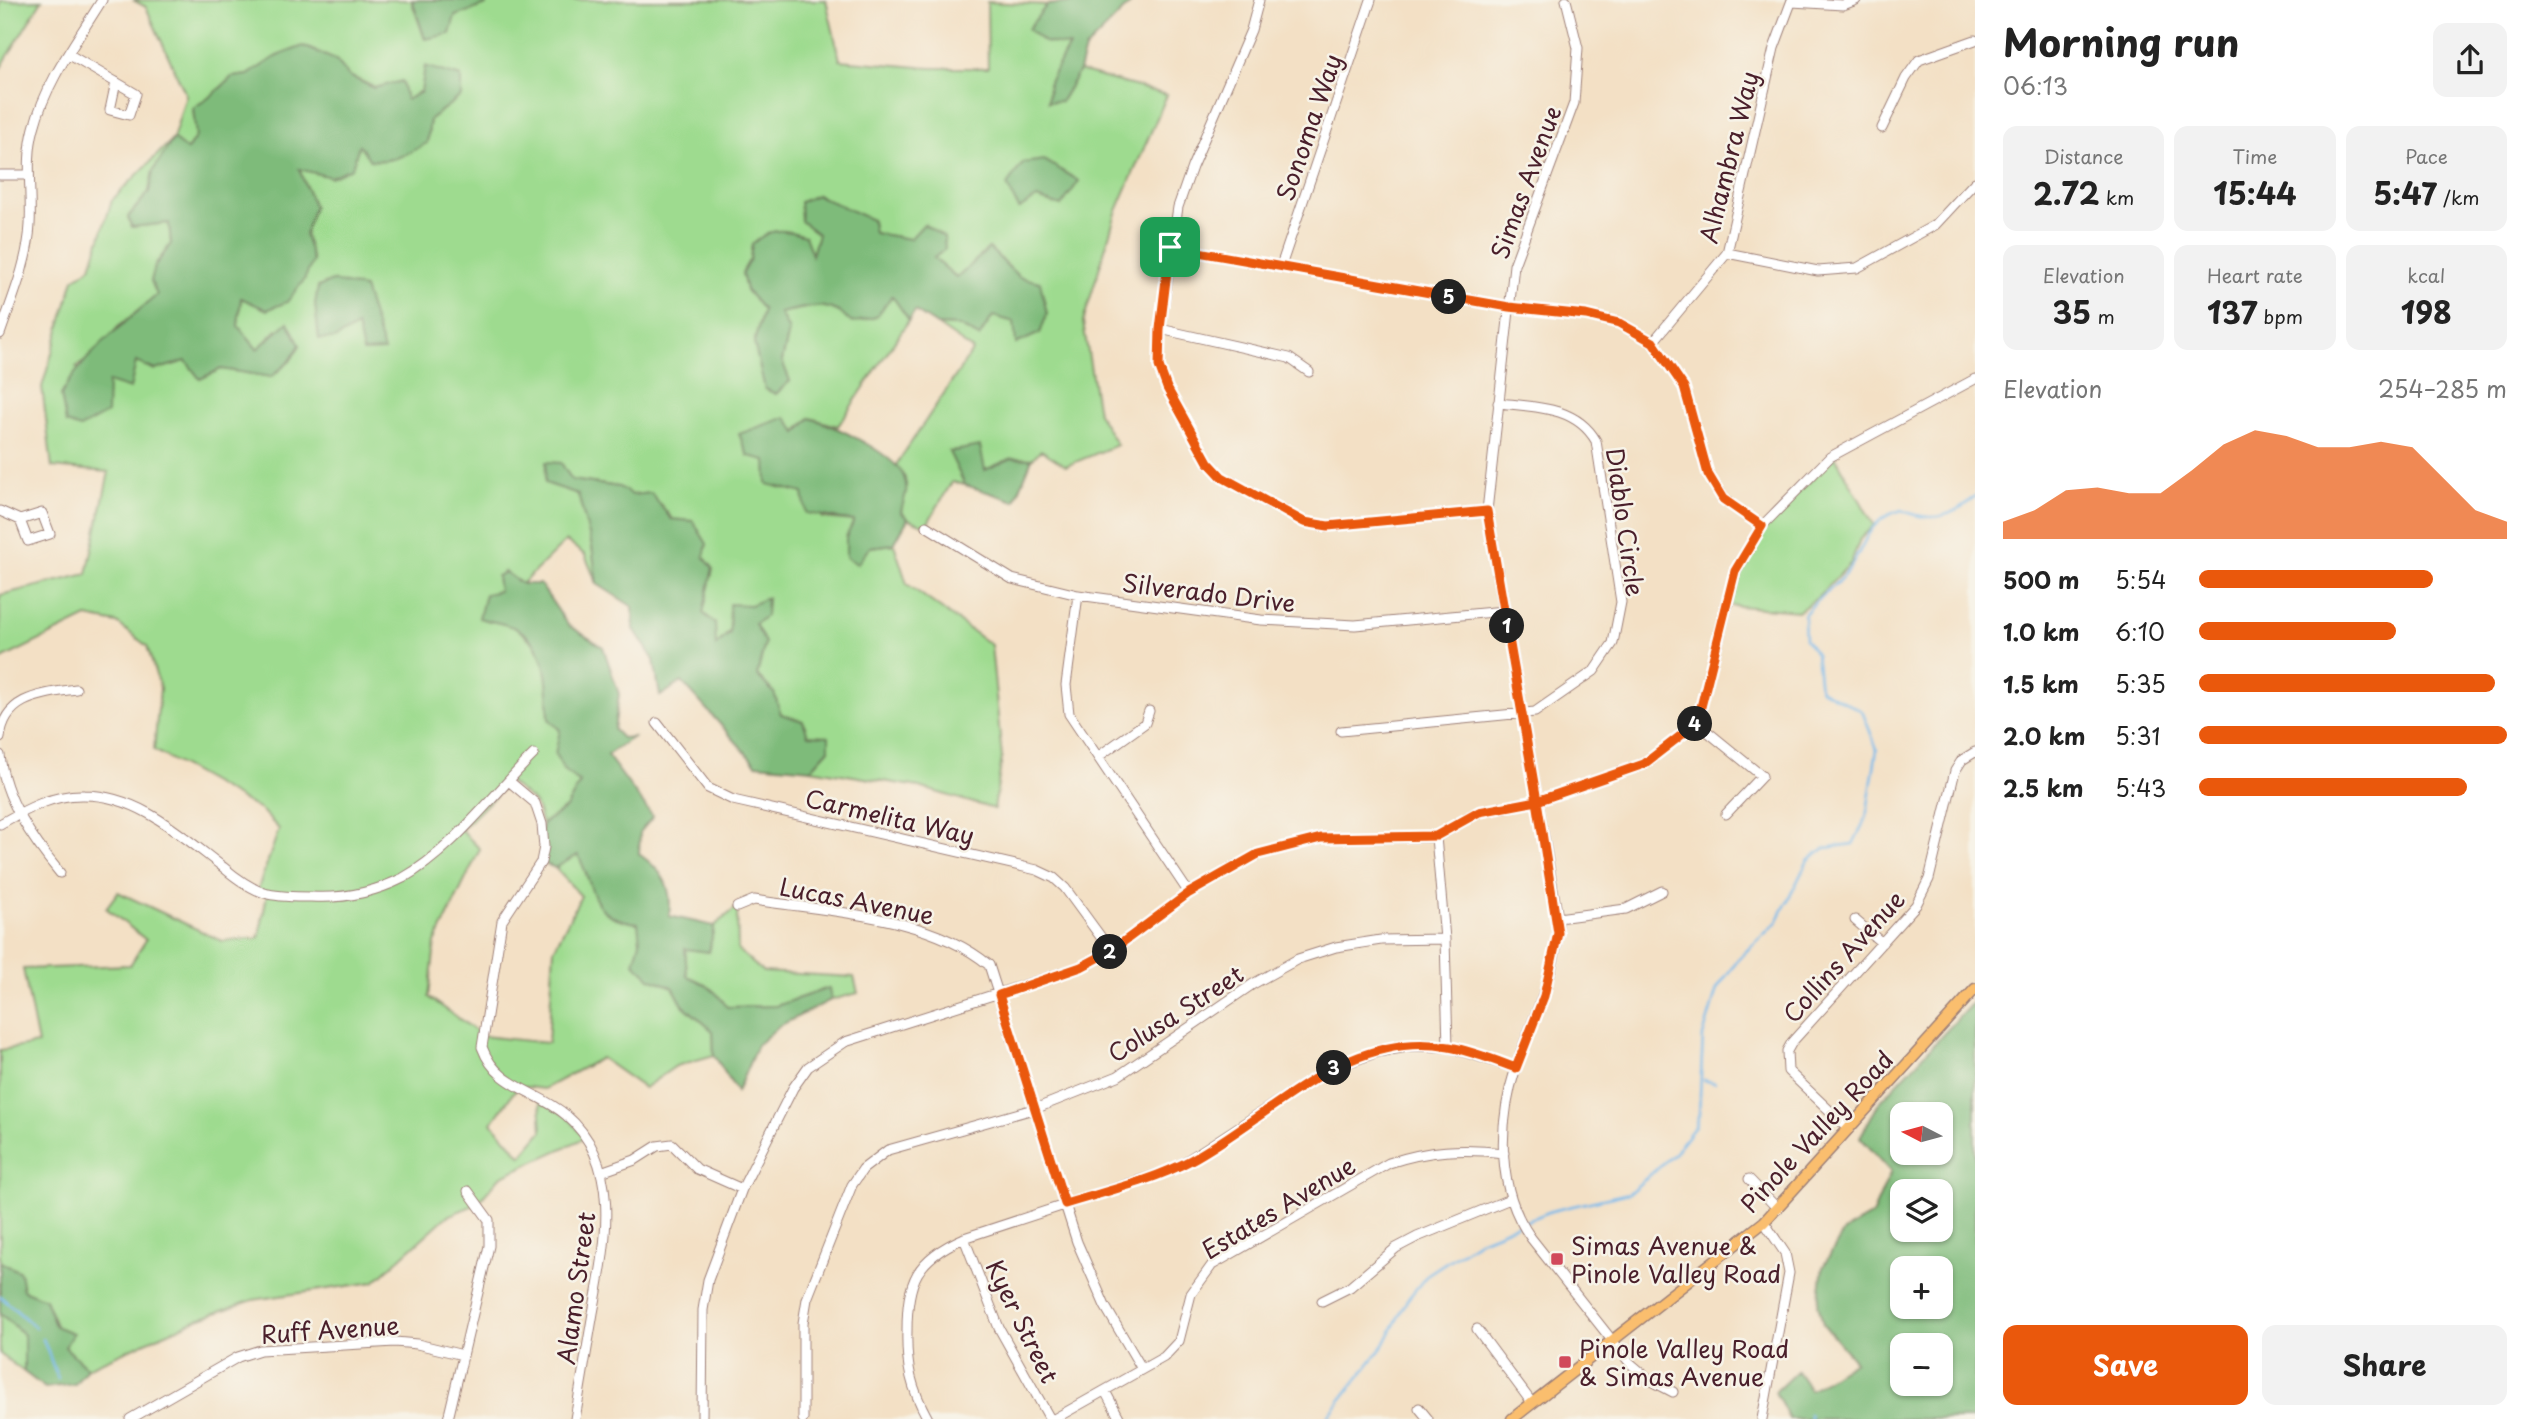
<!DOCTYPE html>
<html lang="en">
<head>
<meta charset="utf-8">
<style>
  body { margin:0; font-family:"Playpen Sans",sans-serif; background:#f2f2f2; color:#222; height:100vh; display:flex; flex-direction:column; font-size:26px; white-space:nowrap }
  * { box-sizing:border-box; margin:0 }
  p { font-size:23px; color:#767676 }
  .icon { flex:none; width:38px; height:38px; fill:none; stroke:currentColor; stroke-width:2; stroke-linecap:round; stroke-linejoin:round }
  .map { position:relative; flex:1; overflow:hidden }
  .details { display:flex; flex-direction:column; background:#fff; width:560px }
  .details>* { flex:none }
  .needle { width:46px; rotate:276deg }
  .tools { position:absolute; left:1890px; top:1102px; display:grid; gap:14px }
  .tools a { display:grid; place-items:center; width:63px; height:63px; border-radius:14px; background:#fff; box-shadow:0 2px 5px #0004; font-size:35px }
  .pin { position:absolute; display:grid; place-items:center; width:60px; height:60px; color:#fff; margin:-30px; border-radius:14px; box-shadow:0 4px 10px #0006 }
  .km { position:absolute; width:35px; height:35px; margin:-18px; border-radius:50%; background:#222; color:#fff; font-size:19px; line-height:35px; text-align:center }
  .round { display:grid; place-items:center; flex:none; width:74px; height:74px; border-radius:14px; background:#f2f2f2 }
  .summary { display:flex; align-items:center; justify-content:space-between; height:119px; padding:0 28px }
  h1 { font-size:38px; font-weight:700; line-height:52px }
  .metrics { display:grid; grid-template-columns:repeat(3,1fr); gap:10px; height:119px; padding:7px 28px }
  .metrics div { display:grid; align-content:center; border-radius:14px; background:#f2f2f2; text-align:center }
  .metrics b { font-size:30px; font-weight:700 }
  .metrics small { font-size:19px; font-weight:400 }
  .metrics p { font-size:19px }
  .chart { height:196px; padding:14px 28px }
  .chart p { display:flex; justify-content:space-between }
  .chart svg { width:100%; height:126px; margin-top:7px; fill:#ea580c; opacity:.7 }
  .button { display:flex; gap:14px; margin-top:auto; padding:14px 28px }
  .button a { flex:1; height:80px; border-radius:14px; background:#ea580c; color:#fff; font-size:28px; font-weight:700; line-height:80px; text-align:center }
  .button a+a { background:#f2f2f2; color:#222 }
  ul { padding:0 28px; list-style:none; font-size:23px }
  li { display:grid; grid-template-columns:112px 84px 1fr; align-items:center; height:52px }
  li i { height:18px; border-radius:9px; background:#ea580c }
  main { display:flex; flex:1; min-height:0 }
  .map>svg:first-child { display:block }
  .green { fill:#9edb8f; stroke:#747d5d; stroke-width:2; fill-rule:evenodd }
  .forest { fill:#7ebb7a; stroke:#646d52; stroke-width:2; fill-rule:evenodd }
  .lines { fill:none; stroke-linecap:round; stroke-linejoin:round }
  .stream { stroke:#74b8ea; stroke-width:2.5 }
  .minor-casing { stroke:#9e8078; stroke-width:11 }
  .major-casing { stroke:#9e8078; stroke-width:13 }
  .minor { stroke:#fff; stroke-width:9 }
  .major { stroke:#fabe6e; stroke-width:10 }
  .route-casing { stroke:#fff; stroke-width:14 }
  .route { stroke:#ea580c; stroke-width:9 }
  .poi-dot { fill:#d1495b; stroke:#f7f3e8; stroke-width:2.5 }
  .labels { text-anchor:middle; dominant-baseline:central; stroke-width:5; stroke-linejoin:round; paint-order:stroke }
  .street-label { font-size:24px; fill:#4a1f2b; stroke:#f7f3e8 }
  .poi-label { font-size:24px; fill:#4a1f2b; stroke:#f7f3e8; text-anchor:start }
</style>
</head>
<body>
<main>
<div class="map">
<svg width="1975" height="1419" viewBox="0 0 1975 1419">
  <rect width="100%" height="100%" fill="#f7f3e8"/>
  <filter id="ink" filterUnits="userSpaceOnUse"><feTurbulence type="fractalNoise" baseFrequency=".0143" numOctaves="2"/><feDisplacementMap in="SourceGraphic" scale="14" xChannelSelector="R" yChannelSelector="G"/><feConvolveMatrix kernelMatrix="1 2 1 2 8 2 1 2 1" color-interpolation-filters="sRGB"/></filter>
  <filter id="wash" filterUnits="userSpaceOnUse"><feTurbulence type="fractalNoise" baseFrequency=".00686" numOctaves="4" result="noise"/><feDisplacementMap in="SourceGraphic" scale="28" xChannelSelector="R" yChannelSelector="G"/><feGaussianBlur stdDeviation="1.57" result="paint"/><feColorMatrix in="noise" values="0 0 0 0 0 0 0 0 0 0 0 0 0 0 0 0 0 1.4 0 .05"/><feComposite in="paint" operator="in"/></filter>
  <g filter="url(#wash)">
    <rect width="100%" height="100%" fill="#f3e0c5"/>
    <!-- green -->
    <path class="green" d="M 42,0 L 0,69 L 0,1 Z
      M 133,0 L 411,0 L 425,39 L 455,16 L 485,5 L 486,0 L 826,0 L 840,60 L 930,68 L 988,68 L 987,2 L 1047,5 L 1028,29 L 1069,45 L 1049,82 L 1061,101 L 1079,71 L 1167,95 L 1116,213 L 1083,322 L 1098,413 L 1117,445 L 1066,466 L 1041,450 L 1032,459 L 1012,458 L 985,471 L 950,452 L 965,485 L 952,482 L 926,526 L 908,519 L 901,512 L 905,478 L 896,465 L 973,350 L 937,325 L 959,326 L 979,337 L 992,315 L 1015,322 L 1017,343 L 1040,333 L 1047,313 L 1019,277 L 989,248 L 958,278 L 933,258 L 925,224 L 910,239 L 874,233 L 840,206 L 817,195 L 818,234 L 812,256 L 752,244 L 750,259 L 742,273 L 746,290 L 763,310 L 754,343 L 790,381 L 782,361 L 789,331 L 779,313 L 817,306 L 839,309 L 892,295 L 909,320 L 838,426 L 810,418 L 766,460 L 803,493 L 823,518 L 854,521 L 870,547 L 894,544 L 907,584 L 991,645 L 1002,758 L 994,809 L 919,787 L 811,769 L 829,749 L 808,735 L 803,721 L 781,714 L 774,693 L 757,675 L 765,643 L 755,624 L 767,599 C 740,609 737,627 716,645 L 703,613 L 713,568 L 651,493 L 632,495 L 619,487 L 571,480 L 561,463 L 546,483 L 578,494 L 592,546 L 597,584 L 585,555 L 566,541 L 522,584 L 505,572 L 518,629 L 535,644 L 547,669 L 549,719 L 560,730 L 564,770 L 580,783 L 566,808 L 542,824 L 535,803 L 509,782 L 461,830 L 480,849 L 435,943 L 429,997 L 483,1036 L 548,1043 L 554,949 L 581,896 L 555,868 L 578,854 C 598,893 588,917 638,923 L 650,978 L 673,987 L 683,1005 L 713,1031 L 714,1055 L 676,1066 L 644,1088 L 601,1058 L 544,1089 L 518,1086 L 492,1123 L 521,1156 L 542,1131 L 540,1101 L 568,1117 L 585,1138 L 500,1177 L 477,1204 L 447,1216 L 374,1282 L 253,1300 L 198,1319 L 87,1368 L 65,1347 L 45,1299 L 22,1290 L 20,1272 L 0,1262 L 0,1050 L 38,1044 L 23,969 L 130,965 L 146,940 L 106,908 L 118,892 L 222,941 L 259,938 L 267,894 L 258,889 L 279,829 L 262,811 L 154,750 L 160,688 L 147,646 L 117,623 L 87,617 L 0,660 L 0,595 L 87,574 L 109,472 L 52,467 L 42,387 L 74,279 L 91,267 L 112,200 L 173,139 L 186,95 L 146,7 ZM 277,56 L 336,60 L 349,76 L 406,101 L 445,73 L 461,77 L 461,96 L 430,119 L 427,143 L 359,144 L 299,169 L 314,207 L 305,234 L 313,261 L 241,298 L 238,326 L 257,350 L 277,330 L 300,345 L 290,361 L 271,377 L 221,369 L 200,379 L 186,361 L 155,370 L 136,362 L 108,382 L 76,367 L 93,356 L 118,327 L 158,295 L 155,265 L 171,244 L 169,223 L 132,227 L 128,217 L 149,192 L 153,171 L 173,139 L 186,151 L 196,136 L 193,108 L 213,95 L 232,77 L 248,75 ZM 1044,160 L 1057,169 L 1061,205 L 1037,198 Z
      M 1835,456 L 1874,525 L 1860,539 L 1851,563 L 1817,598 L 1799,611 L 1727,605 L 1737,575 L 1762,529 Z
      M 737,907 L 738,950 L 763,972 L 854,977 L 858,993 L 831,1000 L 828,988 L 776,1006 L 726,1007 C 716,990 705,983 687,976 L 685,948 L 709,952 L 714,926 Z
      M 0,1313 L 24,1335 L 24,1372 L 0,1354 Z"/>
    <!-- forest -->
    <path class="forest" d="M 412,0 L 486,0 L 486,5 L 455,16 L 450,34 L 425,39 Z
      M 1094,0 L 1134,0 L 1085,49 L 1079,71 L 1061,101 L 1048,102 L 1049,82 L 1069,46 L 1044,42 L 1028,29 L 1047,5 Z
      M 303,46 L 336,60 L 349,76 L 374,88 L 402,81 L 406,100 L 421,92 L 425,66 L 461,77 L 461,96 L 430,119 L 427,143 C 408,154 392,163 370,160 L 359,145 L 352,168 L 330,177 L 299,169 L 314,207 L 305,234 L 313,261 L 304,280 L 287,302 L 267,310 L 241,298 L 238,326 L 257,349 L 288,322 L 300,345 L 290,361 L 271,377 L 221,369 L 200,379 L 186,361 L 155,370 L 136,362 L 130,389 L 108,382 L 107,413 L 80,428 L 66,423 L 61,395 C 82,356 123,324 157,295 L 151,281 L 155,266 L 171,244 L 169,223 L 132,227 L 128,217 L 149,192 L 153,171 L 173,139 L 187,150 L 196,136 L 193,108 L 213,95 L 232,77 L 248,75 L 277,56 Z
      M 1044,160 L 1079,181 L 1061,206 L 1037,198 L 1019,209 L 1007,185 L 1023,163 Z
      M 817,195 L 872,220 L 874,233 L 910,239 L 924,224 L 944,237 L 945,249 L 934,258 L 957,278 L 989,248 L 1019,277 L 1040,282 L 1047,314 L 1040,333 L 1016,344 L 1014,322 L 993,316 L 979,337 L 959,326 L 937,325 L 915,311 L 909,320 L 892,296 L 876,317 L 852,323 C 829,298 810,307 780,313 L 789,331 L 782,361 L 790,381 L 776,394 L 765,389 L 754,343 L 763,310 L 746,290 L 742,273 L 750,259 L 752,244 C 770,228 781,228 805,236 L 812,255 L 818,234 L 801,221 L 800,202 Z
      M 332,281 L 364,288 L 384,351 L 363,352 L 357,326 L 335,339 L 319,339 L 315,304 L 318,287 Z
      M 786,417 L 797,433 L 810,418 C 833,425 899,455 905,480 C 909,492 903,500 901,512 L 908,519 L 894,544 L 870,547 L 857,564 L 846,557 L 846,537 L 854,521 L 806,513 L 803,493 L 767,484 L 766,460 L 748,456 L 739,434 Z
      M 980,446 L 985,470 L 1012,458 L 1032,459 L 1015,501 L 965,485 L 949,452 Z
      M 546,462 L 561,463 L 572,480 L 619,487 L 632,495 L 651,493 L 671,519 L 693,521 L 707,544 L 704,557 L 713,568 L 703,613 L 715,623 L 716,645 L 730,633 L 729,604 L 750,605 L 767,598 L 766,616 L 755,624 L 765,643 L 757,675 L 774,693 L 781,714 L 803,721 L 808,735 L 829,736 L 829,749 L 811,769 L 756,764 L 682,682 L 660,696 L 654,660 L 634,629 L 633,607 L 597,584 L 592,546 L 578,494 L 545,483 Z
      M 505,572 L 522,584 L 540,584 L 568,625 L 603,647 L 619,694 L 614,730 L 622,738 L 633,737 L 607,755 L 653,817 L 640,832 L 639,854 C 663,871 673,886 669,916 L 714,926 L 709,952 L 685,949 L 687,976 C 705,983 716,990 727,1007 L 776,1006 L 829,988 L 831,1000 L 779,1026 L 757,1045 L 737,1092 L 714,1055 L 713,1031 L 683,1005 L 673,987 L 650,978 L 634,963 L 640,942 L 638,923 C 588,917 598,894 578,855 L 555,868 L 541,862 L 542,824 L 566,808 L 580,783 L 564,770 L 555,754 L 560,730 L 549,719 C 548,688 550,646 517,629 C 506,623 491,622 479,618 L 485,594 L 499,591 L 497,576 Z
      M 1975,1000 L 1975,1419 L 1789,1419 L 1775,1392 L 1797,1371 L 1810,1390 L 1855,1361 L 1823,1324 L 1818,1304 L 1823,1267 L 1844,1231 L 1872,1215 L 1891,1171 L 1860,1137 L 1879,1103 ZM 1902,1115 L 1941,1115 L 1941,1153 L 1902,1153 ZM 1902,1192 L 1941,1192 L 1941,1230 L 1902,1230 ZM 1902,1269 L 1941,1269 L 1941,1307 L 1902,1307 ZM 1902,1346 L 1941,1346 L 1941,1384 L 1902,1384 Z
      M 0,1262 L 20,1272 L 23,1290 L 45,1299 L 55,1326 L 73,1333 L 65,1347 L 87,1368 L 75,1384 L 45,1388 L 24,1372 L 24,1335 L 0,1313 Z"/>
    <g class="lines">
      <!-- stream -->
      <path class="stream" d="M 1704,1080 L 1715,1083
        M 0,1296 L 36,1328
        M 43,1339 L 58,1379
        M 1809,1414 L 1810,1419
        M 1326,1419 L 1384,1345 L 1407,1300 L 1428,1274 L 1480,1240 L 1551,1211 L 1629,1193 L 1673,1155 L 1695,1126 L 1699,1114 L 1703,1036 L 1717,989 L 1738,959 L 1777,922 L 1808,860 L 1825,848 L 1853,844 L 1866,818 L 1877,749 L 1862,711 L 1820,689 L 1816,654 L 1805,639 L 1804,615 C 1814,601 1834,588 1846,573 C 1867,549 1862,521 1902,510 C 1931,523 1952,518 1975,496"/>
    </g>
  </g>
  <g filter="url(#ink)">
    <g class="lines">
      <defs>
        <path id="minor" d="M 1259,0 L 1251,30 L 1192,167 L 1178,207 L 1160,329 L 1159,366 L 1167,388 L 1208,462 L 1222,477 L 1304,522 L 1328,526 L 1487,511
          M 1566,0 L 1578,48 L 1574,103 L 1514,265 L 1487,511 L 1558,918 C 1559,972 1532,1017 1516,1067 C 1498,1123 1496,1189 1531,1238 L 1630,1363 L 1650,1380 L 1673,1392
          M 1792,2 L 1843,5 L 1856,0
          M 68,54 L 136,94 L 129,115 L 110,110 L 116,82
          M 1882,128 L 1906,78 L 1919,60 L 1975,40
          M 0,175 L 28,175
          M 1170,247 L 1509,307 L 1586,315 L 1619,323 L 1653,342 L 1684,387 L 1708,474 L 1723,499 L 1762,526
          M 1727,253 L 1818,271 L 1857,268 L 1935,225 L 1975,182
          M 1281,266 L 1371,0
          M 1160,329 L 1289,358 L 1309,372
          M 0,334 C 12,299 28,262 30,225 C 32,192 25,161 34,128 C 46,81 77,41 102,0
          M 1653,342 L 1727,253 L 1774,48 L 1792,0
          M 0,511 L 20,520 L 28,541 L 50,534 L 42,513 L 20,520
          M 926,526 L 1012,579 L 1078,595 L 1261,620 L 1355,625 L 1504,611
          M 1078,595 L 1066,685 L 1069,714 L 1189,893
          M 657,723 L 708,788 L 733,800 L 1037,870 L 1054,878 L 1065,888 L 1111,951
          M 1697,723 L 1762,776 L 1726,814
          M 1341,731 L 1535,712 L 1594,671 L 1613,643 L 1621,602 L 1596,441 C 1576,406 1535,407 1498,403
          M 0,738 C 4,696 43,694 76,689
          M 0,755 C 4,799 33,840 60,873
          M 1099,756 L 1145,723 L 1149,711
          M 510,782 L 535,803 L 542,824 L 544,847 L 541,862 L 502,921 L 482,1047 C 497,1088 535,1089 566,1115 C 624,1164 605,1249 593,1313 C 587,1348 581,1384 575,1419
          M 0,824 C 26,809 54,794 84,795 C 139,795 182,836 223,867 C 236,878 252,890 268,894 C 282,897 297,897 311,897 C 344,899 373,893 403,878 C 452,851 494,793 534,754
          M 1436,837 L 1445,939 L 1448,1047
          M 737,907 L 754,900 C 830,912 929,915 989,965 L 1077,1242 L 1105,1306 L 1142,1369
          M 1558,918 L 1626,909 L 1662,891
          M 1855,920 L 1882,943
          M 1849,1129 L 1788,1071 L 1787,1051 L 1792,1042 L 1916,905 L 1929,879 L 1955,771 L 1962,760 L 1975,752
          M 601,1172 L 635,1160 L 657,1146 L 672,1144 L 697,1169 L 742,1189
          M 1749,1179 L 1778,1209
          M 964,1238 L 999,1328 L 1050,1419
          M 1322,1301 L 1350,1287 L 1396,1248 L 1417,1237 L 1510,1199
          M 1477,1329 L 1532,1403
          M 1105,1391 L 1120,1419
          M 1419,1408 L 1428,1419
          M 130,1419 L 238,1357 L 260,1350 L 395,1342 L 417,1344 L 463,1355
          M 448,1419 L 489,1246 L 489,1220 L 468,1191
          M 702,1419 L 703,1310 L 708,1280 L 742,1189 L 793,1088 L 808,1067 L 845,1042 L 1081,967 L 1111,951 L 1189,893 L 1258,854 L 1321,838 L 1436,837 L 1479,812 L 1537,801 L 1644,764 L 1697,723 L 1736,571 L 1762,526 L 1830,457 L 1975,379
          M 803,1419 L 803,1323 L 807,1299 L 852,1185 L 863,1169 L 888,1150 L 1037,1108 L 1118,1076 L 1253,984 L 1298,959 L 1336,947 L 1381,940 L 1445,939
          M 928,1419 C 911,1388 906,1366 907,1331 C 907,1281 916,1259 964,1238 L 1174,1169 L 1303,1085 L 1338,1066 L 1378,1052 L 1413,1046 L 1448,1047 L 1516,1068
          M 1054,1419 L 1164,1357 L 1179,1341 L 1191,1294 L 1212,1265 L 1389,1163 C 1428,1150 1463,1148 1504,1153
          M 1762,1419 L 1789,1273 L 1785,1253 L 1764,1222"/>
        <path id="major" d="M 1512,1419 L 1764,1222 L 1975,989"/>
      </defs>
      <!-- minor casing -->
      <use href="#minor" class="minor-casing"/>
      <!-- major casing -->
      <use href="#major" class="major-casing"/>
      <!-- minor -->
      <use href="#minor" class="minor"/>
      <!-- major -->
      <use href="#major" class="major"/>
    </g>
  </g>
  <g class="lines" filter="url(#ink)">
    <defs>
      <path id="route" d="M 1170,247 L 1160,329 L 1159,366 L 1167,388 L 1208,462 L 1222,477 L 1304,522 L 1328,526 L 1487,511 L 1537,801 L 1479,812 L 1436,836 L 1321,838 L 1258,854 L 1189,893 L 1111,951 L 1081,967 L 999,995 L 1065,1204 C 1107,1191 1152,1181 1191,1160 C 1271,1117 1348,1028 1449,1047 C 1472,1051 1494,1060 1516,1068 L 1544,996 L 1558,933 L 1537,801 L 1644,764 L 1697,723 L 1735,571 L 1762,526 L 1723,499 L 1708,474 L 1684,387 L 1653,342 L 1619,323 L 1586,315 L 1509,307 L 1170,247"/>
    </defs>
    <!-- route casing -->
    <use href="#route" class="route-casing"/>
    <!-- route -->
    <use href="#route" class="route"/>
  </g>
  <!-- markers -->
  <g class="poi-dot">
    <rect x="1550" y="1252" width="14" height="14" rx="3.5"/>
    <rect x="1558" y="1355" width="14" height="14" rx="3.5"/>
  </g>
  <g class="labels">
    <!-- street labels -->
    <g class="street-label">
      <text transform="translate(1308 127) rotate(-71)">Sonoma Way</text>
      <text transform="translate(1728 157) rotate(-76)">Alhambra Way</text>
      <text transform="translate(1525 182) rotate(-70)">Simas Avenue</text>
      <text transform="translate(1626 522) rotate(82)">Diablo Circle</text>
      <text transform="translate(1209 592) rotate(7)">Silverado Drive</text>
      <text transform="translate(890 816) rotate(13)">Carmelita Way</text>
      <text transform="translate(857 900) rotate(11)">Lucas Avenue</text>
      <text transform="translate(1843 956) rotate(-48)">Collins Avenue</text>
      <text transform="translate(1175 1013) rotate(-33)">Colusa Street</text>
      <text transform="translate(1816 1131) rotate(-47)">Pinole Valley Road</text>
      <text transform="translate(1278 1207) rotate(-31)">Estates Avenue</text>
      <text transform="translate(575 1288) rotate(-82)">Alamo Street</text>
      <text transform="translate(1023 1321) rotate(64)">Kyer Street</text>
      <text transform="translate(330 1329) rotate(-4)">Ruff Avenue</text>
    </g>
    <!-- poi labels -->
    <g class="poi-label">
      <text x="1571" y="1245">Simas Avenue &amp;<tspan x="1571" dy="28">Pinole Valley Road</tspan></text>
      <text x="1579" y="1348">Pinole Valley Road<tspan x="1579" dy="28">&amp; Simas Avenue</tspan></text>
    </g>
  </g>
</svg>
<div class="tools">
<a><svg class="needle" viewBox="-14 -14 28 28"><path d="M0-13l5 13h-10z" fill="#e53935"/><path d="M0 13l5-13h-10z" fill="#767676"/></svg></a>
<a><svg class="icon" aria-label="layers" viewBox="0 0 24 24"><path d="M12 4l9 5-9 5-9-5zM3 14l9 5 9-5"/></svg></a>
<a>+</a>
<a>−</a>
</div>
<div class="pin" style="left:1170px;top:247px;background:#1e9e55"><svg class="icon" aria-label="arrive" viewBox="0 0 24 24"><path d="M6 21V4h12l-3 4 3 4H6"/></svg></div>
<b class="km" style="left:1507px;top:626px">1</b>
<b class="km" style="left:1110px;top:952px">2</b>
<b class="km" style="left:1334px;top:1068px">3</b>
<b class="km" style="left:1695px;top:724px">4</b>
<b class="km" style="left:1449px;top:297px">5</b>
</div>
<section class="details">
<div class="summary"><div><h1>Morning run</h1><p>06:13</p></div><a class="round"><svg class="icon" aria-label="share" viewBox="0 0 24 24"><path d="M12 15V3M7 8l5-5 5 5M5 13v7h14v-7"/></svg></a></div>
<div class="metrics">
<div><p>Distance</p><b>2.72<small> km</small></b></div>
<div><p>Time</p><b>15:44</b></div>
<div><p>Pace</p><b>5:47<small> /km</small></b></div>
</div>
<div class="metrics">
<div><p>Elevation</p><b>35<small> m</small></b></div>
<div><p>Heart rate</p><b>137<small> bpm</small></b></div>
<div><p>kcal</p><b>198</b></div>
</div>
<div class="chart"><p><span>Elevation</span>254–285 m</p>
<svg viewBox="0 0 160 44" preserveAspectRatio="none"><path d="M0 44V38L10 34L20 27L30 26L40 28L50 28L60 20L70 11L80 6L90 8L100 12L110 12L120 10L130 12L140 23L150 34L160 38V44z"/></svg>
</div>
<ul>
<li><b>500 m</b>5:54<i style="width:76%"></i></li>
<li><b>1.0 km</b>6:10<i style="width:64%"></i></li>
<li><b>1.5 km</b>5:35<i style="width:96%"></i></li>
<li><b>2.0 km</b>5:31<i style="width:100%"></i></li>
<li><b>2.5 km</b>5:43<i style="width:87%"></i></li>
</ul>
<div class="button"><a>Save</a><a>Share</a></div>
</section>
</main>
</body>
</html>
